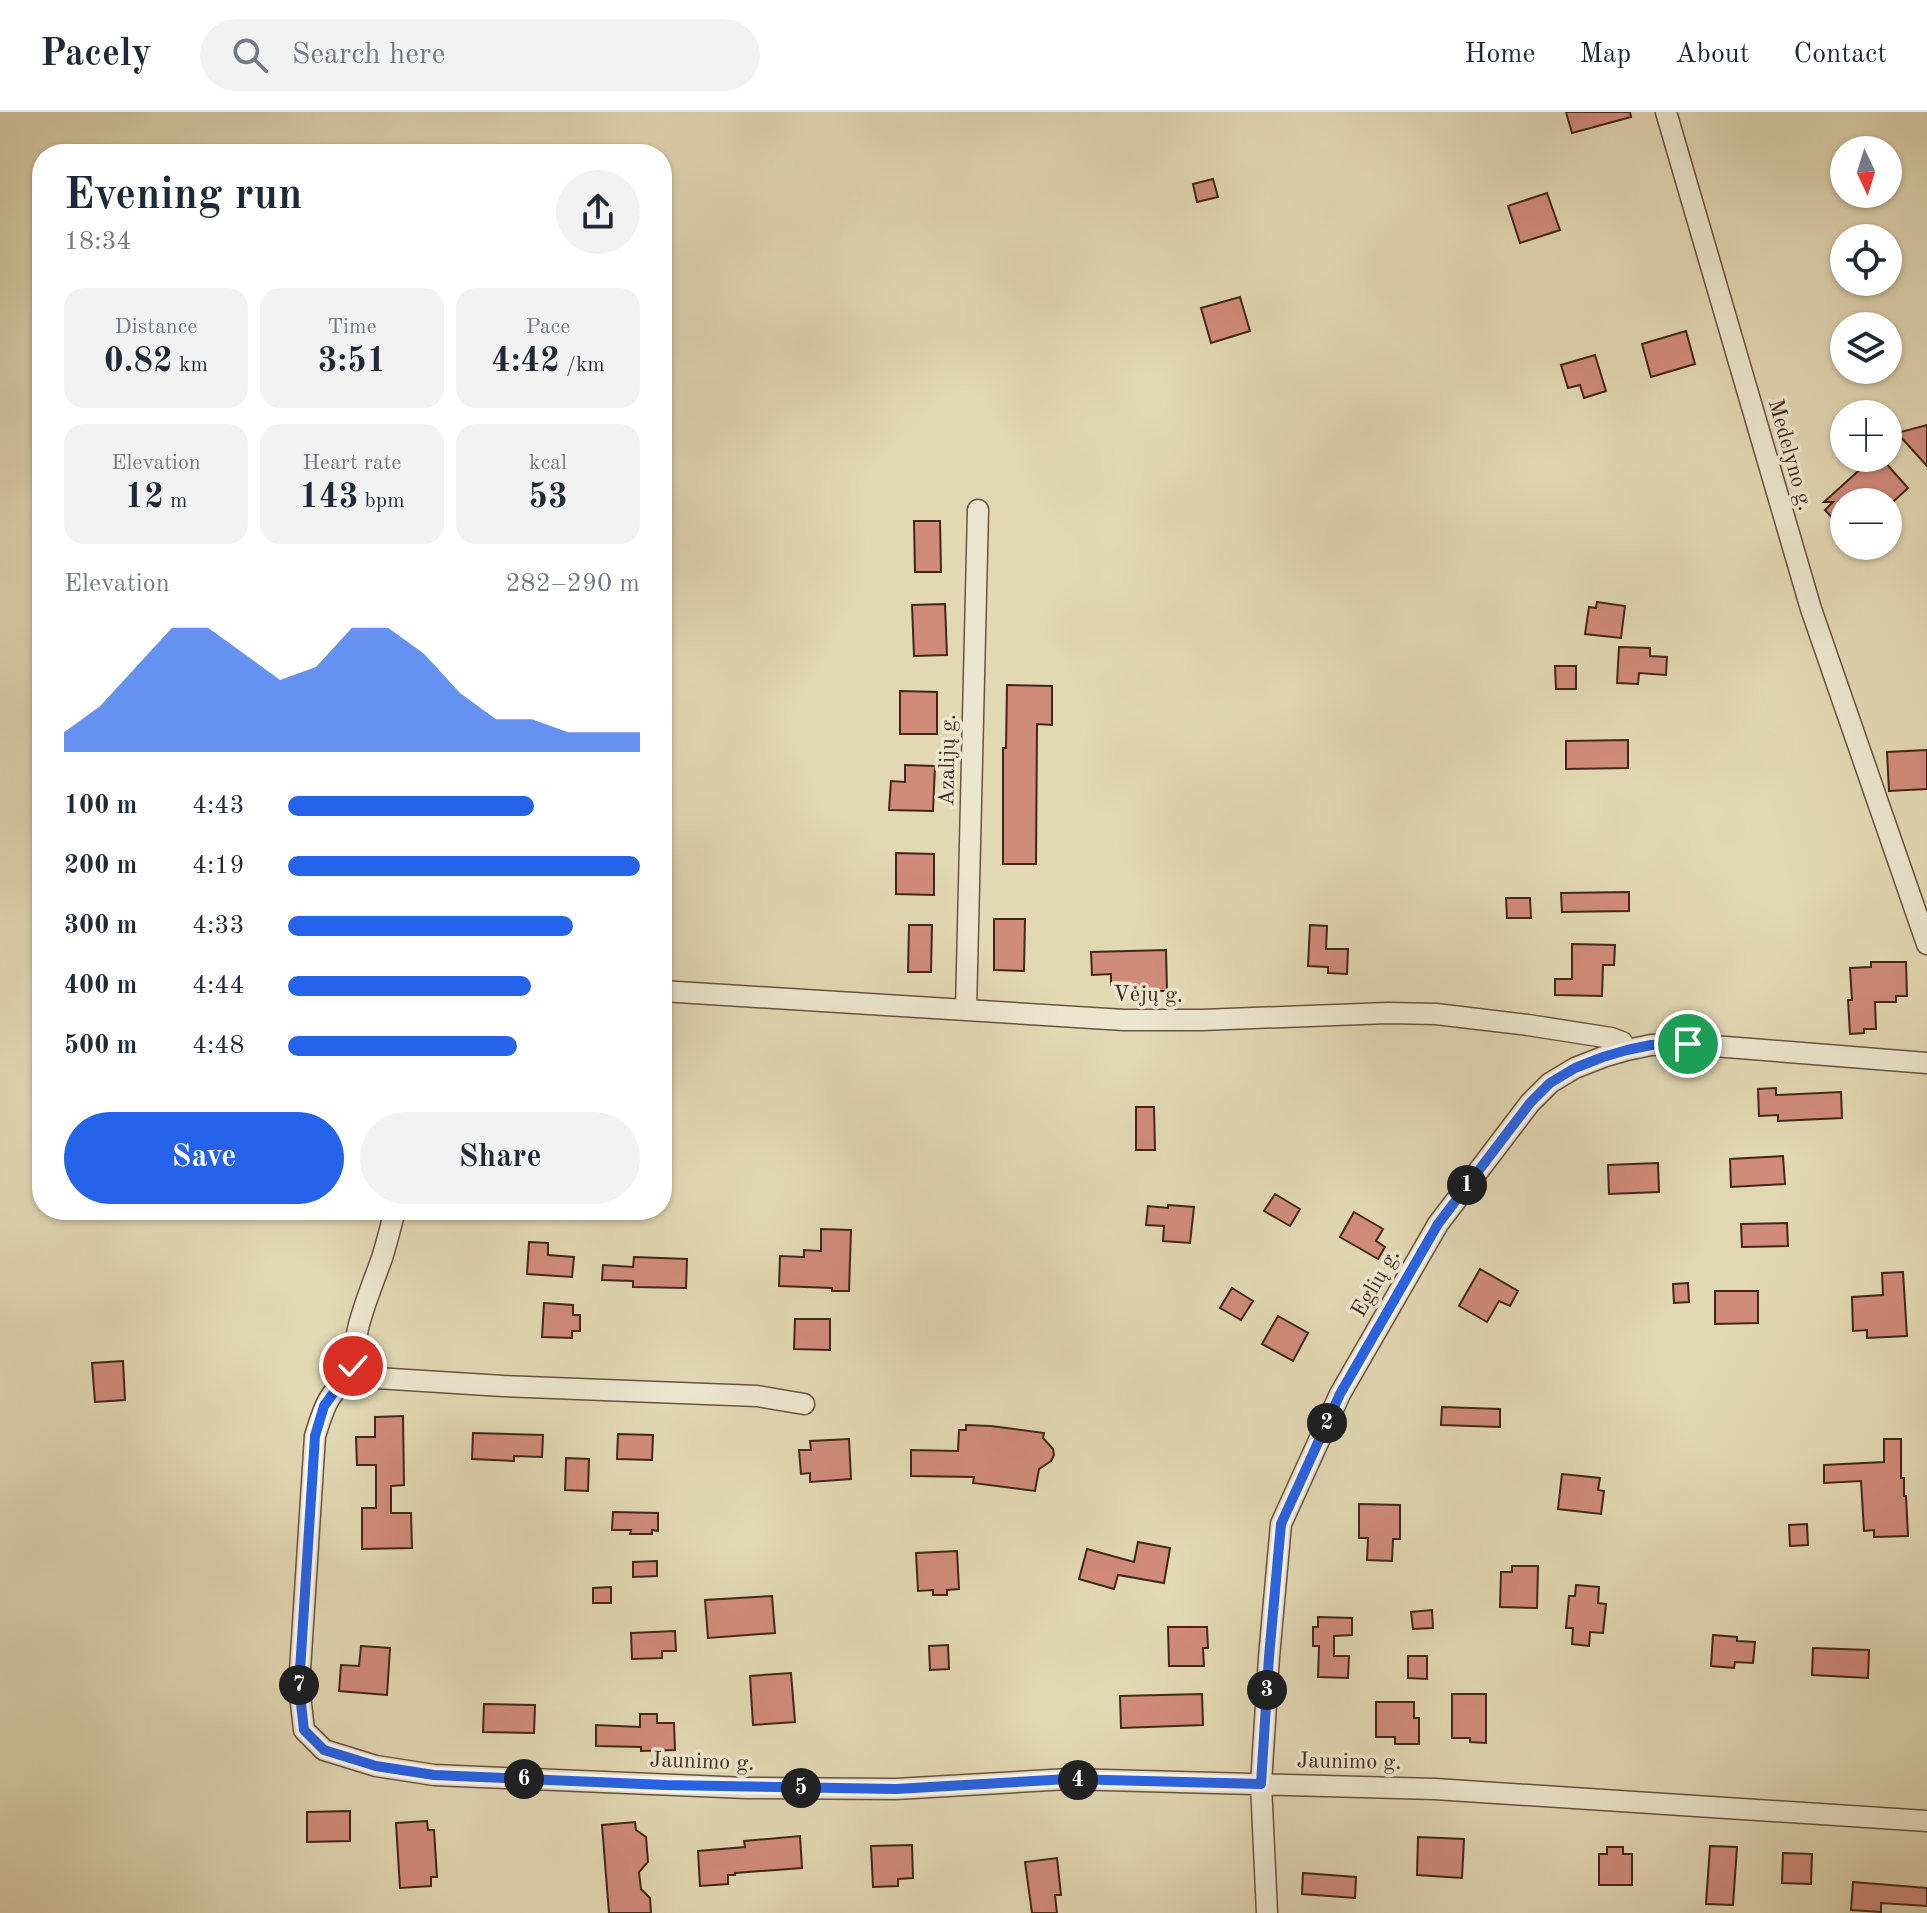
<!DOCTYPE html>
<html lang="en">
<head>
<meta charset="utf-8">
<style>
  body { margin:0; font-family:"Old Standard TT",serif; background:#f2f2f3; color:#1f2937; height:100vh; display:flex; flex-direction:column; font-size:30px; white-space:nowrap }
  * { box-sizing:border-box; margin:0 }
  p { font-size:26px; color:#747a83 }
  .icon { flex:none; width:44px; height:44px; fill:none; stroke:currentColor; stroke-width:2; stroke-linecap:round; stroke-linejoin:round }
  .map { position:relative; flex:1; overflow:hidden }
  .drawer { position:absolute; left:32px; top:32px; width:640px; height:1076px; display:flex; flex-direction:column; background:#fff; border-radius:32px; box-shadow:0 2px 6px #0004 }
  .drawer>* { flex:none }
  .needle { width:52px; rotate:176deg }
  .tools { position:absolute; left:1830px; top:24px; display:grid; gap:16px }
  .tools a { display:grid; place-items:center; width:72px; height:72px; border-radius:50%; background:#fff; box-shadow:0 2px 6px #0004; font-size:40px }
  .pin { position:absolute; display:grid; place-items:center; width:68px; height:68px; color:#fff; margin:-34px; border:4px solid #fff; border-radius:50%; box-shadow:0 2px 8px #0007 }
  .km { position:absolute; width:40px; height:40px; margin:-20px; border-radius:50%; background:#222; color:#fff; font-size:22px; line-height:40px; text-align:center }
  .round { display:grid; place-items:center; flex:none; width:84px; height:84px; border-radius:42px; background:#f2f2f3 }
  .summary { display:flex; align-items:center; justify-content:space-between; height:136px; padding:0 32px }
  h1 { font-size:44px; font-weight:800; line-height:60px }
  .figures { display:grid; grid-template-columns:repeat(3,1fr); gap:12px; height:136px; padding:8px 32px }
  .figures div { display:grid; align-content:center; border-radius:20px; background:#f2f2f3; text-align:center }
  .figures b { font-size:34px; font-weight:800 }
  .figures small { font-size:22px; font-weight:400 }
  .figures p { font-size:22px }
  .chart { height:224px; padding:16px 32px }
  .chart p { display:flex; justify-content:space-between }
  .chart svg { width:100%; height:144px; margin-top:8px; fill:#2563eb; opacity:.7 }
  .cta { display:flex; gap:16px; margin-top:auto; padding:16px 32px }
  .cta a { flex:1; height:92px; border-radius:48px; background:#2563eb; color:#fff; font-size:32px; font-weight:800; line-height:92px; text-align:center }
  .cta a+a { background:#f2f2f3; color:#1f2937 }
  ul { padding:0 32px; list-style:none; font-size:26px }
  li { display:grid; grid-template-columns:128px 96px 1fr; align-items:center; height:60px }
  li i { height:20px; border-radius:10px; background:#2563eb }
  header { display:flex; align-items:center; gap:48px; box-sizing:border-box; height:112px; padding:0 40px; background:#fff; border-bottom:2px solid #e0e1e3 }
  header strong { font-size:38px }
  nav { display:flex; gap:44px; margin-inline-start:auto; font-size:28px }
  .search { width:560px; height:72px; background:#f2f2f3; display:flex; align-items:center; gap:20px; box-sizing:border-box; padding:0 28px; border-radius:44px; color:#747a83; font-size:30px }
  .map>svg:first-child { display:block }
  .building { fill:#d18b7b; stroke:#422619; stroke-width:2 }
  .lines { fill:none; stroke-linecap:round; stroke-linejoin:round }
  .minor-casing { stroke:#6a5240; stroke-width:23 }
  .minor { stroke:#ece6ce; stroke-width:20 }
  .route-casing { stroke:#fff; stroke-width:16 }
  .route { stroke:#2563eb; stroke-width:10 }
  .labels { text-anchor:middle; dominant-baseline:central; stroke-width:7; stroke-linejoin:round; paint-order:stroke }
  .street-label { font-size:22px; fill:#422619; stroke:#ece6ce }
</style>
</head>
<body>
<header>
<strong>Pacely</strong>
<div class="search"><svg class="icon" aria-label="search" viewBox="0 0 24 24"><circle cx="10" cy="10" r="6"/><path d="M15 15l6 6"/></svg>Search here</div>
<nav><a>Home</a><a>Map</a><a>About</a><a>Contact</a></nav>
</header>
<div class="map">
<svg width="1927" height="1801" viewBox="0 0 1927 1801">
  <rect width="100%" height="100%" fill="#e2d8b4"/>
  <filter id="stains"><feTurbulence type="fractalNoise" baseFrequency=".0025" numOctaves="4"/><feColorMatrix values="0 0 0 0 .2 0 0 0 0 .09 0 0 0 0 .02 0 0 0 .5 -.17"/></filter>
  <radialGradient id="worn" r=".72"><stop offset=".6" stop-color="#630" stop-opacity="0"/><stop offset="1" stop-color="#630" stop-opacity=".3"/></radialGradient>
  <!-- building -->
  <path class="building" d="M 1566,0 L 1630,0 L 1631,5 L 1572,21 Z
    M 1213,67 L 1218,85 L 1197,90 L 1193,72 Z
    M 1547,81 L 1560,118 L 1520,131 L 1508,94 Z
    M 1240,185 L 1250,219 L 1211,231 L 1201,196 Z
    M 1686,219 L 1695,252 L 1651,265 L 1642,232 Z
    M 1595,243 L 1606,279 L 1584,286 L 1580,273 L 1568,276 L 1561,253 Z
    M 1927,313 L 1927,354 L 1897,321 Z
    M 1882,347 L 1908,376 L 1893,390 L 1844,390 L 1844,419 L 1825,398 L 1833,390 L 1824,390 L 1865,353 L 1870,358 Z
    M 914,409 L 940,409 L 941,460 L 915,460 Z
    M 1597,490 L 1625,494 L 1621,526 L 1585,522 L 1589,495 L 1596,496 Z
    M 945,492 L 947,543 L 914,544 L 912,493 Z
    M 1619,535 L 1650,536 L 1650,544 L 1667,545 L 1666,563 L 1639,561 L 1638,572 L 1617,571 Z
    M 1555,554 L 1576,554 L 1576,577 L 1556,577 Z
    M 1007,573 L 1052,574 L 1052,613 L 1037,612 L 1036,752 L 1003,752 L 1003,636 L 1006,636 Z
    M 900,579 L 937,580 L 937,622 L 900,622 Z
    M 1628,628 L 1628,656 L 1566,657 L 1566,629 Z
    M 1927,638 L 1927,677 L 1889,679 L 1887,640 Z
    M 905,653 L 935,654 L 933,699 L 889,698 L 891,669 L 905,670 Z
    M 896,741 L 934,742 L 934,783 L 896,782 Z
    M 1629,780 L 1629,799 L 1562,800 L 1561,781 Z
    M 1506,786 L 1530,786 L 1531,806 L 1507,806 Z
    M 994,807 L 1025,807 L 1024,859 L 994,858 Z
    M 909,813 L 932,813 L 931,860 L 908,860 Z
    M 1310,813 L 1327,814 L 1326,837 L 1348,837 L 1347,862 L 1328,861 L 1328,855 L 1308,854 Z
    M 1572,832 L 1615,833 L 1614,853 L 1603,853 L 1602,884 L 1555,883 L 1555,867 L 1572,867 Z
    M 1166,838 L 1167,879 L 1120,879 L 1119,872 L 1111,873 L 1111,862 L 1092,863 L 1091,840 Z
    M 1871,850 L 1906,850 L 1907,884 L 1896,884 L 1896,890 L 1875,890 L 1876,917 L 1864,917 L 1864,921 L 1850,922 L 1848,888 L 1852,888 L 1850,856 L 1871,855 Z
    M 1776,976 L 1776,983 L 1841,980 L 1842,1006 L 1778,1009 L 1778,1003 L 1759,1004 L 1758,977 Z
    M 1136,995 L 1154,995 L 1155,1038 L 1136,1038 Z
    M 1783,1044 L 1785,1072 L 1731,1075 L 1730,1047 Z
    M 1658,1051 L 1659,1080 L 1609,1082 L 1608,1053 Z
    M 1275,1082 L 1300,1097 L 1290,1114 L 1264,1099 Z
    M 1168,1093 L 1194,1095 L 1190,1131 L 1163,1129 L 1164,1114 L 1146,1113 L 1148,1094 L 1168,1096 Z
    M 1354,1100 L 1383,1117 L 1376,1129 L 1385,1135 L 1378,1147 L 1340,1125 Z
    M 1787,1111 L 1788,1134 L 1742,1135 L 1741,1112 Z
    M 821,1117 L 851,1118 L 849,1179 L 832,1179 L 832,1176 L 779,1174 L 780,1144 L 804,1145 L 804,1138 L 821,1139 Z
    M 529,1130 L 548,1131 L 548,1143 L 574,1145 L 572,1165 L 527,1162 Z
    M 634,1145 L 687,1147 L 686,1176 L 633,1175 L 633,1169 L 602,1168 L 603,1153 L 633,1155 Z
    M 1480,1157 L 1518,1179 L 1510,1194 L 1499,1189 L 1487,1210 L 1459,1194 Z
    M 1903,1160 L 1907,1224 L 1867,1226 L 1867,1218 L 1853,1219 L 1852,1185 L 1883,1183 L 1882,1161 Z
    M 1688,1171 L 1689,1190 L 1674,1191 L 1673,1172 Z
    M 1232,1176 L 1253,1189 L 1241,1208 L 1220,1196 Z
    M 1715,1179 L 1758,1179 L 1758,1211 L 1715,1212 Z
    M 544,1191 L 573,1193 L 573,1203 L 580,1203 L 580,1219 L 572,1219 L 572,1226 L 542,1225 Z
    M 1278,1204 L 1308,1221 L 1293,1249 L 1262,1232 Z
    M 795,1207 L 830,1207 L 830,1238 L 794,1237 Z
    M 123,1249 L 125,1288 L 95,1290 L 92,1251 Z
    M 1442,1295 L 1500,1297 L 1500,1315 L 1441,1313 Z
    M 403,1304 L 404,1373 L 391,1374 L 391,1401 L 411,1401 L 412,1436 L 362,1437 L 362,1396 L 376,1396 L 376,1353 L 357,1353 L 356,1325 L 375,1325 L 375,1305 Z
    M 966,1313 L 991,1314 L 1044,1321 L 1043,1326 L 1053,1337 L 1054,1343 L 1051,1349 L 1039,1357 L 1035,1379 L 973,1371 L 974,1365 L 911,1364 L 911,1338 L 958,1339 L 959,1318 L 966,1318 Z
    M 473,1321 L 543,1323 L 542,1345 L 514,1344 L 514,1349 L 472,1347 Z
    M 618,1322 L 653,1323 L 652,1348 L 617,1347 Z
    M 849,1327 L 851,1367 L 810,1370 L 810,1361 L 801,1362 L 799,1338 L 811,1338 L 810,1329 Z
    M 1884,1327 L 1901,1327 L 1901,1366 L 1904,1366 L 1904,1384 L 1906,1384 L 1908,1424 L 1874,1425 L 1874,1418 L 1864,1419 L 1861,1369 L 1824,1371 L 1824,1353 L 1884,1350 Z
    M 566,1346 L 589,1347 L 588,1379 L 565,1378 Z
    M 1562,1362 L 1600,1366 L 1598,1378 L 1604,1379 L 1601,1402 L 1558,1397 Z
    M 1359,1392 L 1400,1393 L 1400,1427 L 1393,1427 L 1392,1449 L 1367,1448 L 1368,1426 L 1359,1426 Z
    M 613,1400 L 658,1401 L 658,1419 L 652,1418 L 652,1422 L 630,1422 L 631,1418 L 612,1418 Z
    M 1807,1412 L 1808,1433 L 1790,1434 L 1789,1413 Z
    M 1138,1430 L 1170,1436 L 1164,1471 L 1118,1463 L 1114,1477 L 1079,1467 L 1087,1437 L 1134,1450 Z
    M 957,1439 L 959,1477 L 947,1478 L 947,1483 L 933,1483 L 933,1478 L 918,1479 L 916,1441 Z
    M 657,1449 L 657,1464 L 633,1465 L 633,1450 Z
    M 1512,1454 L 1538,1454 L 1537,1496 L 1500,1495 L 1501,1460 L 1512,1460 Z
    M 1576,1473 L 1599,1475 L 1598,1491 L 1606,1492 L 1603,1521 L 1590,1520 L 1589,1534 L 1572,1532 L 1573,1516 L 1566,1516 L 1569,1484 L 1575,1484 Z
    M 611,1475 L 611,1491 L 593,1491 L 593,1476 Z
    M 772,1484 L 775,1521 L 708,1526 L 705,1488 Z
    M 1432,1498 L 1433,1516 L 1413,1517 L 1411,1500 Z
    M 1318,1505 L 1352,1506 L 1352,1523 L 1334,1524 L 1334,1544 L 1349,1544 L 1348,1566 L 1318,1565 L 1319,1534 L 1313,1534 L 1313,1515 L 1318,1515 Z
    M 1168,1515 L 1207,1515 L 1208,1536 L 1203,1536 L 1204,1554 L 1169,1554 Z
    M 675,1519 L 676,1539 L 662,1539 L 662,1546 L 632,1547 L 631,1521 Z
    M 1713,1523 L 1737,1525 L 1737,1529 L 1755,1530 L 1753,1551 L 1735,1550 L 1734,1556 L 1711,1554 Z
    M 948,1533 L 949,1557 L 930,1558 L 929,1534 Z
    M 361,1534 L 390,1536 L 387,1583 L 339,1579 L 341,1553 L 359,1554 Z
    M 1813,1536 L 1869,1538 L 1868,1566 L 1812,1563 Z
    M 1408,1544 L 1427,1544 L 1427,1567 L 1408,1566 Z
    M 791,1561 L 795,1610 L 753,1613 L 750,1564 Z
    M 1202,1582 L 1203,1613 L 1121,1616 L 1120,1584 Z
    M 1452,1582 L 1486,1582 L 1486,1631 L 1470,1630 L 1470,1626 L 1452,1626 Z
    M 1376,1590 L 1414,1590 L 1414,1606 L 1419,1606 L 1419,1632 L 1395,1632 L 1395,1625 L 1376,1625 Z
    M 484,1592 L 535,1593 L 534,1621 L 483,1620 Z
    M 640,1602 L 657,1602 L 657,1611 L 674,1611 L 675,1638 L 641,1639 L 641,1635 L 596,1634 L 596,1613 L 640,1615 Z
    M 350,1699 L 350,1729 L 307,1730 L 307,1700 Z
    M 427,1709 L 428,1718 L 434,1718 L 437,1765 L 431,1765 L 431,1774 L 400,1776 L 396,1711 Z
    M 635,1710 L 636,1718 L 646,1725 L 648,1750 L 639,1760 L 641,1777 L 650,1786 L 651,1801 L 609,1801 L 602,1713 Z
    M 800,1724 L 802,1756 L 735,1761 L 735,1763 L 728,1763 L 728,1772 L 700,1774 L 698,1739 L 745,1735 L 744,1729 Z
    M 1418,1725 L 1464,1727 L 1462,1766 L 1417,1763 Z
    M 912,1733 L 913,1766 L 898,1767 L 898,1774 L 873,1775 L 871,1734 Z
    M 1710,1734 L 1737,1735 L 1733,1793 L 1706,1792 Z
    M 1607,1735 L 1623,1735 L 1623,1742 L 1632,1742 L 1632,1773 L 1599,1773 L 1599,1742 L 1607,1742 Z
    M 1783,1741 L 1812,1742 L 1811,1772 L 1782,1771 Z
    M 1057,1746 L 1061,1783 L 1055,1783 L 1057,1801 L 1032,1801 L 1025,1750 Z
    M 1303,1761 L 1356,1765 L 1355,1786 L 1302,1782 Z
    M 1853,1770 L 1927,1776 L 1927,1794 L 1881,1791 L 1881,1800 L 1851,1798 Z"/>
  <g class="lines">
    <defs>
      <path id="minor" d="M 1666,0 L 1811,497 L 1927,832
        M 662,879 L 1124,908 L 1202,908 L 1388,901 L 1436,902 L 1528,913 L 1611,926 L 1622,930 L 1627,938
        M 966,898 L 978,398
        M 355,1266 C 349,1224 368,1186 382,1146 C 387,1130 391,1114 395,1098
        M 804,1292 L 757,1284 L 503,1274 L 376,1266 C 370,1266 362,1265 356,1266 C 329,1272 322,1302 315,1324 L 299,1574 L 304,1618 L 324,1638 L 376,1654 L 434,1663 L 747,1676 L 896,1677 L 1068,1667 L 1435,1677 L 1927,1709
        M 1267,1801 L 1261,1672 L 1269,1545 L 1281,1412 L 1340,1282 L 1438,1112 L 1530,991 L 1550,971 L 1575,956 L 1603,945 L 1627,938 L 1651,933 L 1688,932 L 1927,951"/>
    </defs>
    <!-- minor casing -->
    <use href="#minor" class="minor-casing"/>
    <!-- minor -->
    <use href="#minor" class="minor"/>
  </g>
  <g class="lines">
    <defs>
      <path id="route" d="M 353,1254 L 355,1266 L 337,1276 L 324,1294 L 315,1324 L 299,1574 L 304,1618 L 324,1638 L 376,1654 L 434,1663 L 666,1673 L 896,1677 L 1068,1667 L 1261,1672 L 1269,1545 L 1281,1412 L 1340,1282 L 1438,1112 L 1530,991 L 1550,971 L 1575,956 L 1603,945 L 1627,938 L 1651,933 L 1688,932"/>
    </defs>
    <!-- route casing -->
    <use href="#route" class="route-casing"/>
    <!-- route -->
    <use href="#route" class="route"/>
  </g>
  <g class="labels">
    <!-- street labels -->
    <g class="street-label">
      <text transform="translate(1790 343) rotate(74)">Medelyno g.</text>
      <text transform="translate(948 648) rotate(-89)">Azalijų g.</text>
      <text transform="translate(1148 883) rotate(1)">Vėjų g.</text>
      <text transform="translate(1376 1171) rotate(-60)">Eglių g.</text>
      <text transform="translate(702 1650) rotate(2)">Jaunimo g.</text>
      <text transform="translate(1349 1650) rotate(1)">Jaunimo g.</text>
    </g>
  </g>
  <rect width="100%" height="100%" filter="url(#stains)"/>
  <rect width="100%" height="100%" fill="url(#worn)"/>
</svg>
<div class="tools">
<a><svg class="needle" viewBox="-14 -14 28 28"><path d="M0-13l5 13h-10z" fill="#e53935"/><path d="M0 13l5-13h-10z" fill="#747a83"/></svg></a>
<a><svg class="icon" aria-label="locate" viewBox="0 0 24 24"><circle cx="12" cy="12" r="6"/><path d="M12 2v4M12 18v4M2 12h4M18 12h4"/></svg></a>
<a><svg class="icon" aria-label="layers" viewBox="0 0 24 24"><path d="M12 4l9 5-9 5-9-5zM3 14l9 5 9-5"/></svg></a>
<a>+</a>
<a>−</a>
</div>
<div class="pin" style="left:1688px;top:932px;background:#1e9e55"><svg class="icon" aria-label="arrive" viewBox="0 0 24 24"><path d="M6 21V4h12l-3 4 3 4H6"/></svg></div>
<div class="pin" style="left:353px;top:1254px;background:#d93025"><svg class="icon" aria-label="check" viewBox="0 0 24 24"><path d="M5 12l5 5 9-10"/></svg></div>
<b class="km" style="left:1467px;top:1073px">1</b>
<b class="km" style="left:1327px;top:1311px">2</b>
<b class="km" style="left:1267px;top:1578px">3</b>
<b class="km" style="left:1078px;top:1668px">4</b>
<b class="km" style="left:801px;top:1676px">5</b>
<b class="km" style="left:524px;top:1667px">6</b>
<b class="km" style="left:299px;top:1573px">7</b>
<section class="drawer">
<div class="summary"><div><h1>Evening run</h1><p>18:34</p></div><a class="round"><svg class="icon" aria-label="share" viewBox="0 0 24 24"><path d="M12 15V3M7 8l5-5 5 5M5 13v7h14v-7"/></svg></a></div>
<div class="figures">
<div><p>Distance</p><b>0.82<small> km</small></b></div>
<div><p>Time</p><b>3:51</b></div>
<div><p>Pace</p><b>4:42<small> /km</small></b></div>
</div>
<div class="figures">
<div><p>Elevation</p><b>12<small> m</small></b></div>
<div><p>Heart rate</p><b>143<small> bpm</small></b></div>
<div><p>kcal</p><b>53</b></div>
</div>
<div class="chart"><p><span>Elevation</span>282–290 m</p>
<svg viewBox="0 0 160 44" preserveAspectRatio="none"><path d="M0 44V38L10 30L20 18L30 6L40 6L50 14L60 22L70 18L80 6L90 6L100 14L110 26L120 34L130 34L140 38L150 38L160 38V44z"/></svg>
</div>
<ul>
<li><b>100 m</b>4:43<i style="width:70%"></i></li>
<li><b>200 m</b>4:19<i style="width:100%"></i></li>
<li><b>300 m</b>4:33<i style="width:81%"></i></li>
<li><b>400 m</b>4:44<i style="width:69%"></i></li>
<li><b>500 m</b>4:48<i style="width:65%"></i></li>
</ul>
<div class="cta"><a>Save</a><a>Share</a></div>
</section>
</div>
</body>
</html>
